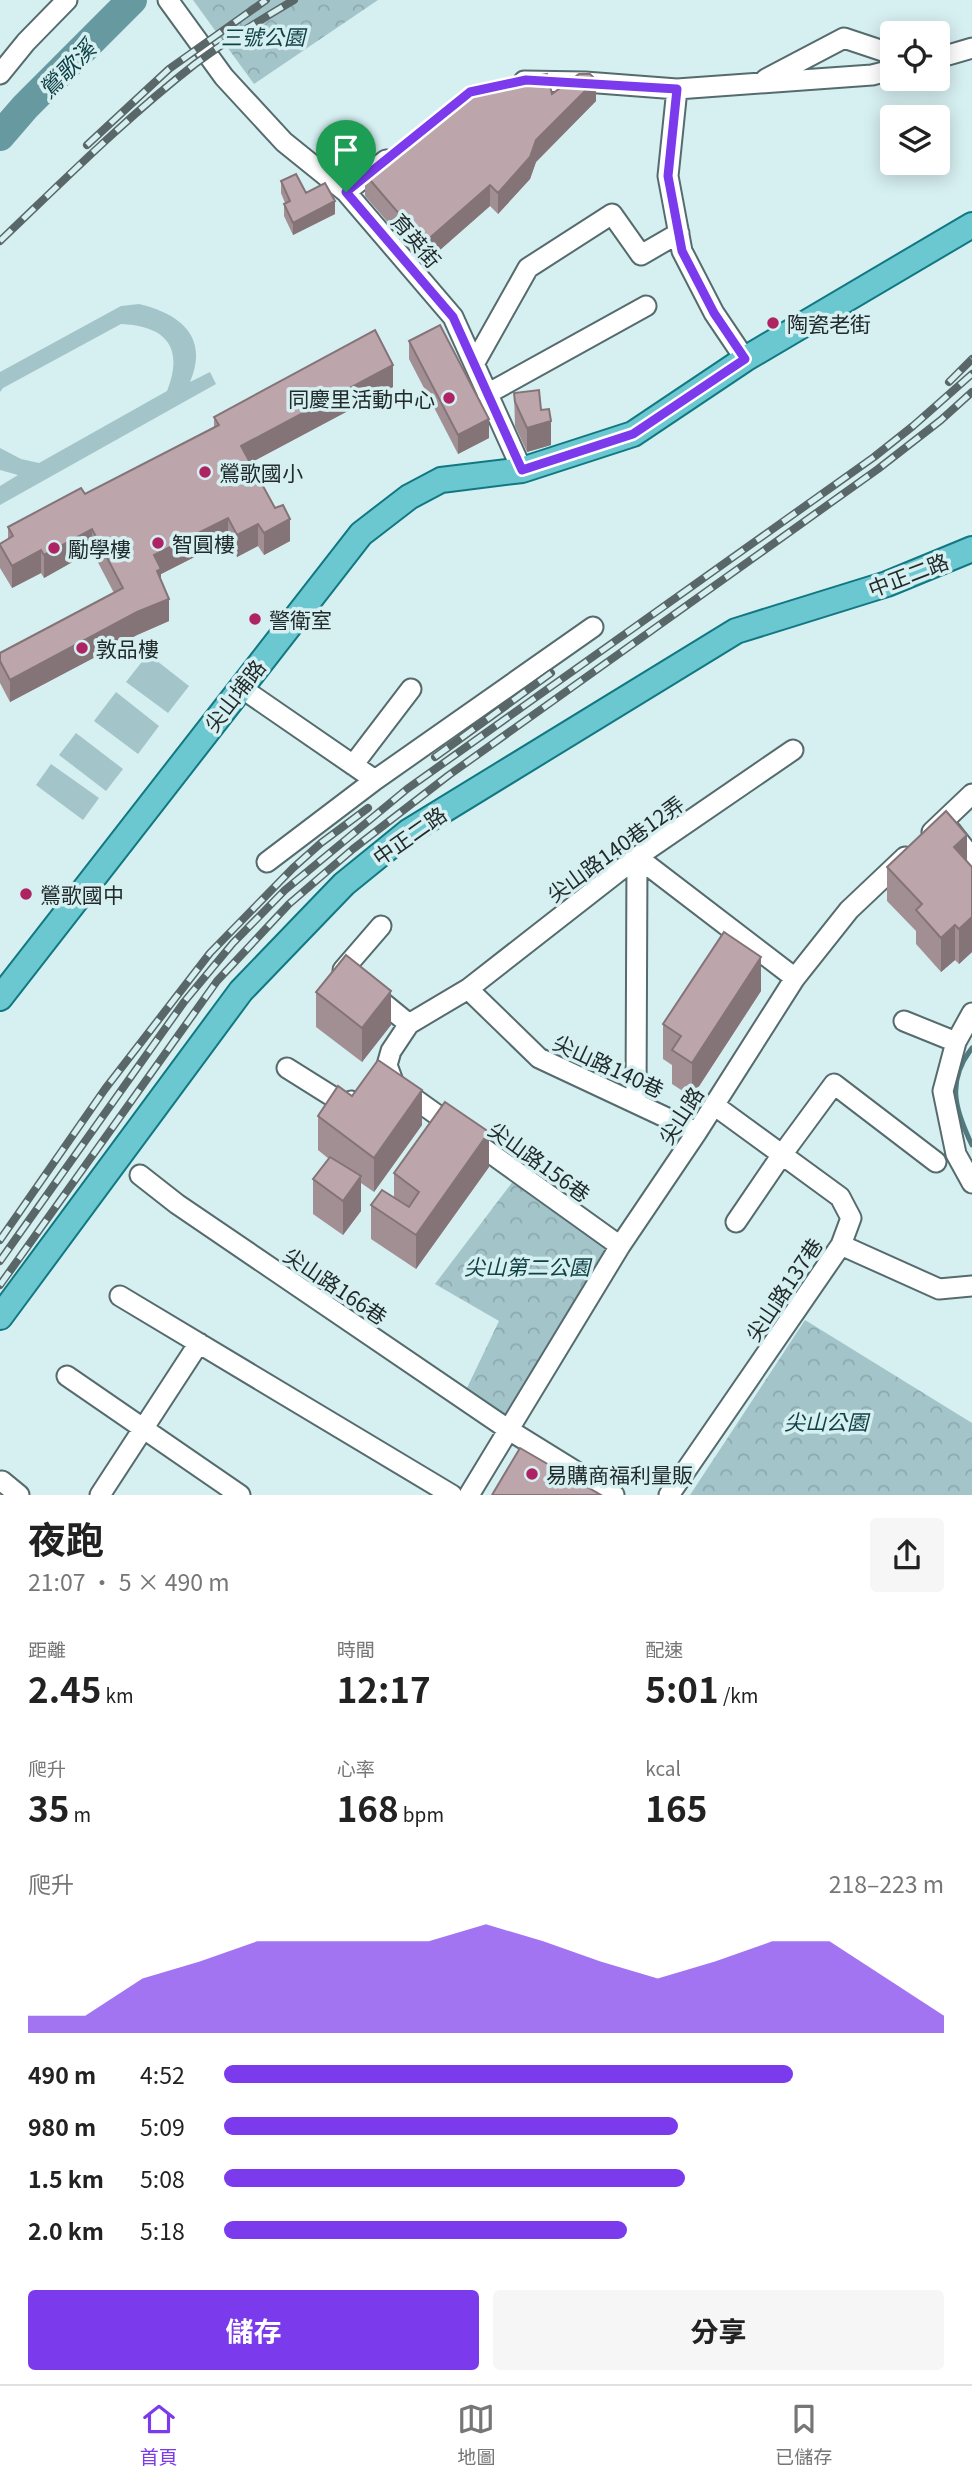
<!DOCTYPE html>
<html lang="zh-TW">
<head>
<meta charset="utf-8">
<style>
  body { margin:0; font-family:Georgia,"Noto Sans TC",serif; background:#f6f6f6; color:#222; height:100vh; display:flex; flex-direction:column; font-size:26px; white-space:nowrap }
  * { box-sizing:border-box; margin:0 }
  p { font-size:23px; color:#767676 }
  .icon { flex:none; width:38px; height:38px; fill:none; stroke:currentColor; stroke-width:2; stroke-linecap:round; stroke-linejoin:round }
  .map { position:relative; height:1495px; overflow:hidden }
  .details { display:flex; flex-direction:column; background:#fff; flex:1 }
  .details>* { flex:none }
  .controls { position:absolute; left:880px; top:21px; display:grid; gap:14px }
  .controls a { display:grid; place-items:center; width:70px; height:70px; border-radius:7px; background:#fff; box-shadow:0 4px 18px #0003; font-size:35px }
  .pin { position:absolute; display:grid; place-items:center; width:60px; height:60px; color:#fff; margin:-72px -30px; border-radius:50% 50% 50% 0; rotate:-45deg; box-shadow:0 0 7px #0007 }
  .pin .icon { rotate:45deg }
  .round { display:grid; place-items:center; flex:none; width:74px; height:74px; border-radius:7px; background:#f6f6f6 }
  .summary { display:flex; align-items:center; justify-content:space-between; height:119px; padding:0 28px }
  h1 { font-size:38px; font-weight:700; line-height:52px }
  .stats { display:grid; grid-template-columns:repeat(3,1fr); gap:10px; height:119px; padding:7px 28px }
  .stats div { display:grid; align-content:center }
  .stats b { font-size:35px; font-weight:700 }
  .stats small { font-size:19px; font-weight:400 }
  .stats p { font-size:19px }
  .chart { height:196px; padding:14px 28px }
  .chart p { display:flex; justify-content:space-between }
  .chart svg { width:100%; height:126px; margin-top:7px; fill:#7c3aed; opacity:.7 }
  .button { display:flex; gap:14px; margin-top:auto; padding:14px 28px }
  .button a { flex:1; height:80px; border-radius:7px; background:#7c3aed; color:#fff; font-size:28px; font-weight:700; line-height:80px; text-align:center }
  .button a+a { background:#f6f6f6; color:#222 }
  ul { padding:0 28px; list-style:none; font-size:23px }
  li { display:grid; grid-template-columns:112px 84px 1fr; align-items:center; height:52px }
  li i { height:18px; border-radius:9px; background:#7c3aed }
  .menu { display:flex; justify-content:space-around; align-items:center; height:98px; border-top:2px solid #e0e0e0; background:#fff; font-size:19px; color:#767676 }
  .menu a { display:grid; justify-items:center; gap:4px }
  .menu .on { color:#7c3aed }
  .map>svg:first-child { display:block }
  .park { fill:url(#park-crowns) }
  .garden { fill:#a3c5ca }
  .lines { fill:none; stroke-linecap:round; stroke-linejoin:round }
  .stream { stroke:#52797d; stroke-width:5 }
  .river { stroke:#679aa0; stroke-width:30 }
  .minor-casing { stroke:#556b6e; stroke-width:23 }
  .major-casing { stroke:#117882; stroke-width:28 }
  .minor { stroke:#fff; stroke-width:19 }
  .major { stroke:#6bc7d0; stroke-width:24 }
  .rail-casing { stroke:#596768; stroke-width:8 }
  .rail { stroke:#d6eff1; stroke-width:5; stroke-dasharray:16; stroke-linecap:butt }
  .wall { fill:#a28f94 }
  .shaded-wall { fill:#847478 }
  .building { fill:#bca6ac; stroke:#847478; stroke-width:2 }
  .route-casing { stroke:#fff; stroke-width:14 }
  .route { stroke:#7c3aed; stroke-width:9 }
  .poi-dot { fill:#ae2362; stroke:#d6eff1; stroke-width:2.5 }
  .labels { text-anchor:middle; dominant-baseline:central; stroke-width:7; stroke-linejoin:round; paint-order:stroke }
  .park-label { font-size:21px; font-style:italic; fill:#0e4045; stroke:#d6eff1 }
  .street-label { font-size:21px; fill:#222b2c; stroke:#d6eff1 }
  .poi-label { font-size:21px; fill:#222b2c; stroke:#d6eff1; text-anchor:start }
  .water-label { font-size:23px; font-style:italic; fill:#0b3e43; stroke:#d6eff1 }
</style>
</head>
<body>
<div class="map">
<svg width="972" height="1495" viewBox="0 0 972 1495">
  <defs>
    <pattern id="park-crowns" width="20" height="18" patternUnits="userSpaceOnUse" patternTransform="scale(1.75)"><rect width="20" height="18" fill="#a3c5ca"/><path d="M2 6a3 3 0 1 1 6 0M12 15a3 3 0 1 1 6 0" fill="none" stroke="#8ca9ae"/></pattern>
  </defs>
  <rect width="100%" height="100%" fill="#d6eff1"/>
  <!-- park -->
  <path class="park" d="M 193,0 L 378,0 L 254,84 Z
    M 514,1180 L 612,1247 L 506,1418 L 466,1390 L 499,1321 L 435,1284 Z
    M 805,1320 L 972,1423 L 972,1495 L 690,1495 Z"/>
  <!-- garden -->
  <path class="garden" d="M 139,304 C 181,314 209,337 190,382 L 210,372 L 216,384 L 0,505 L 0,486 L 18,475 L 0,470 L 0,448 L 21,459 L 39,463 L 167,391 C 184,348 167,326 121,324 L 3,388 L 0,392 L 0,372 L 121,306 Z
    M 148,654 L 189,686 L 168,713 L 126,682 Z
    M 116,692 L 159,726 L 138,754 L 94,721 Z
    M 76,733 L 123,769 L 106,791 L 59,755 Z
    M 51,764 L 99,798 L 83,820 L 36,785 Z"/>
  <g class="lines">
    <!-- stream -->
    <path class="stream" d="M 972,1048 C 946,1081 955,1110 972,1145"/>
    <!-- river -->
    <path class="river" d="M 0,136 L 25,107 L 132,0"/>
    <defs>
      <path id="minor" d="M 168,0 L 224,77 L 284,142 L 346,192 L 453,317 L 522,470
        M 938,58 L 972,48
        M 0,74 L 26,42 L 67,0
        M 766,79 L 844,38 L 892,54
        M 524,81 L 585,82 L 677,89 L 872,75 L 892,70
        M 677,89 L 668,176 L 682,251 L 714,313 L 745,359
        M 346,192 L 386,160
        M 474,364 L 528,268 L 612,214 L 641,255 L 679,233
        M 487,394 L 646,306
        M 240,687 L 375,780 L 593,627
        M 353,765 L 411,689
        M 951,831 L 972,858
        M 932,832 L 972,794
        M 637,857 L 795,978
        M 267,862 L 375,780
        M 381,926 L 343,970 L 409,1024
        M 468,989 L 539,1058 L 697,1132
        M 972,1013 L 956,1042 L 943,1091 L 956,1154 L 972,1183
        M 904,1021 L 956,1042
        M 287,1068 L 346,1105 L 351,1101
        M 636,1103 L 637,857
        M 140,1175 L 177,1204 L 509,1430 L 614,1495
        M 736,1222 L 781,1156 L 834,1084 L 936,1162
        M 841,1245 L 939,1289 L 972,1286
        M 620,1246 L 394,1084 L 387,1065 L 391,1051 L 409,1024 L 468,989 L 637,857 L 793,750
        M 120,1296 L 452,1495
        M 67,1376 L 240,1495
        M 2,1481 L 19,1495
        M 100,1495 L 199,1343
        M 469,1495 L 620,1246 L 697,1132 L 795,978 L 849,910 L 905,857
        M 669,1495 L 841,1245 L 851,1218 L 840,1197 L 714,1105"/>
      <path id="major" d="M 0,998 L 361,534 L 409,497 L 441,480 L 522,470 L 633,434 L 745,359 L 972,225
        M 0,1317 L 241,991 L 344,884 L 408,832 L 736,631 L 887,584 L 972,549"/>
    </defs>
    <!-- minor casing -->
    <use href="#minor" class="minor-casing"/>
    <!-- major casing -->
    <use href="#major" class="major-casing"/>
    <!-- minor -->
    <use href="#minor" class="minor"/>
    <!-- major -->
    <use href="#major" class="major"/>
    <defs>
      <path id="rail" d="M 87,145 L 169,69 L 266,0
        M 0,241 C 63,181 126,118 195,64 C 227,40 260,20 294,0
        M 949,382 L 972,359
        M 435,757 L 551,673
        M 0,1240 L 105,1089 L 210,953 L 293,868 L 321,843 L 368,808
        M 0,1261 L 184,1002 L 233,943 L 285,890 L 407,789 L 874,457 L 913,426 L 972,374
        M 0,1285 L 217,981 L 289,904 L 353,849 L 449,775 L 878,469 L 941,420 L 972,392"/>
    </defs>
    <!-- rail casing -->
    <use href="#rail" class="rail-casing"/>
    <!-- rail -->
    <use href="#rail" class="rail"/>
  </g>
  <!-- wall -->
  <path class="wall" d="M 552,94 L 596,101 L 536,162 L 530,179 L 498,214 L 490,206 L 424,264 L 365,196 L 365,174 Z
    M 281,181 L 306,193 L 335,214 L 293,235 L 284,216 L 284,204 L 285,203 L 281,193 Z
    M 409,341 L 489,438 L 458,454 L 409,359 Z
    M 393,387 L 250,463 L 290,541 L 264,555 L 258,546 L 237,557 L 228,540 L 161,574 L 161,582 L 169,621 L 137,635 L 10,702 L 0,683 L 0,653 L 114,593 L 92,551 L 44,578 L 41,573 L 12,588 L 0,568 L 0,544 L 8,539 L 8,527 L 85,494 L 214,428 L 214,417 Z
    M 514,393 L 541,410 L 551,445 L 527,452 L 515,426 Z
    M 967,862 L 972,867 L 972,952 L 959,964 L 955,960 L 941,972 L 916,944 L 916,931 L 887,901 L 887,867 Z
    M 761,991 L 692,1097 L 672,1084 L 672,1065 L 663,1059 L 663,1024 Z
    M 316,992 L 391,1025 L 362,1062 L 316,1027 Z
    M 352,1096 L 422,1125 L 374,1192 L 361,1183 L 361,1211 L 343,1235 L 313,1214 L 313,1179 L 329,1159 L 318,1150 L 318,1116 Z
    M 489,1167 L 416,1269 L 371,1239 L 371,1205 L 394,1197 L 394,1173 Z"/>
  <!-- shaded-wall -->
  <path class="shaded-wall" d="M 596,80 L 596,101 L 536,162 L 530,179 L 498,214 L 498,193 L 536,140 Z
    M 490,185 L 490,206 L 424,264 L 424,243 Z
    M 335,201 L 335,214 L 293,235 L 293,223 Z
    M 393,365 L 393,387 L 241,468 L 241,446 Z
    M 489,419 L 489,438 L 458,454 L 458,435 Z
    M 551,421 L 551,445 L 527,452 L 527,428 Z
    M 228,518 L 228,540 L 161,574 L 161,591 L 154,577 L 154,555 Z
    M 290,519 L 290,541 L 264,555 L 264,533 Z
    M 258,524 L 258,546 L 237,557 L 237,535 Z
    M 92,529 L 92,551 L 44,578 L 44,555 Z
    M 41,550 L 41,573 L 12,588 L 12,566 Z
    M 169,599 L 169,621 L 137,635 L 10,702 L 10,680 L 137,612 Z
    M 967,835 L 967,869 L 954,847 Z
    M 972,917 L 972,952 L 959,964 L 959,929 Z
    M 955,925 L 955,960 L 941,972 L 941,938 Z
    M 761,957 L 761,991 L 692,1097 L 692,1063 Z
    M 391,991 L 391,1025 L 362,1062 L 362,1028 Z
    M 422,1090 L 422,1125 L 374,1192 L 374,1158 Z
    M 489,1132 L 489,1167 L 416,1269 L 416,1235 Z
    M 361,1176 L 361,1211 L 343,1235 L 343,1201 Z"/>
  <!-- building -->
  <path class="building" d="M 547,74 L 552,94 L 579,74 L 590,74 L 596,80 L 536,140 L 530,157 L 498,193 L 490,185 L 424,243 L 365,174 L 445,107 L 483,86 Z
    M 296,174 L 306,193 L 325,183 L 335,201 L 293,223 L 284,204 L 290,201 L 281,181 Z
    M 440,325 L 489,419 L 458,435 L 409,341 Z
    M 375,330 L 393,365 L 241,446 L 275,508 L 283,505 L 290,519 L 264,533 L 258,524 L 237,535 L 228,518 L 154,555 L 161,569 L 157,571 L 169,599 L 137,612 L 10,680 L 0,661 L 0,653 L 123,588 L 92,529 L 44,555 L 41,550 L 12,566 L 0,545 L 0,544 L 13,536 L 8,527 L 81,488 L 85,494 L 219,425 L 214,417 Z
    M 539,390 L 541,410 L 549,409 L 551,421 L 527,428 L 515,402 L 514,393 Z
    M 946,811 L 967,835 L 954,847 L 972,867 L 972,917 L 959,929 L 955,925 L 941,938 L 916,910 L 922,904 L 887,867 Z
    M 724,932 L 761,957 L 692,1063 L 672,1050 L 681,1036 L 663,1024 Z
    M 346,955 L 391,991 L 362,1028 L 316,992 Z
    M 378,1060 L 422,1090 L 374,1158 L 318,1116 L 338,1086 L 352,1096 Z
    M 445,1102 L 489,1132 L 416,1235 L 371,1205 L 382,1190 L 409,1207 L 419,1192 L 394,1173 Z
    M 330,1157 L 361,1176 L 343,1201 L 313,1179 Z
    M 520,1448 L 601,1495 L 492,1495 Z"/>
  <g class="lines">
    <defs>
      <path id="route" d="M 526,80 L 677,89 L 668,176 L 682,251 L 714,313 L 745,359 L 633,434 L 522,470 L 453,317 L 346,192 L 470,92 Z"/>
    </defs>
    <!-- route casing -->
    <use href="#route" class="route-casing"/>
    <!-- route -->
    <use href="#route" class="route"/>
  </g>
  <!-- markers -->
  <g class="poi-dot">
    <circle cx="773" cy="323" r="7"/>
    <circle cx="449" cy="398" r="7"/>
    <circle cx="205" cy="472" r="7"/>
    <circle cx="158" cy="543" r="7"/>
    <circle cx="54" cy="548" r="7"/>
    <circle cx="255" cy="619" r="7"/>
    <circle cx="82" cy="648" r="7"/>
    <circle cx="26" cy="894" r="7"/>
    <circle cx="532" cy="1474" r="7"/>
  </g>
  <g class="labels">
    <!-- park labels -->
    <g class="park-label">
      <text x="263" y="36">三號公園</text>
      <text x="527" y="1266">尖山第二公園</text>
      <text x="826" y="1421">尖山公園</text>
    </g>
    <!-- street labels -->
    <g class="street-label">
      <text transform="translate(417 240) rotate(50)">育英街</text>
      <text transform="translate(908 574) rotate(-21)">中正二路</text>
      <text transform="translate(234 695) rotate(-52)">尖山埔路</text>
      <text transform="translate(409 835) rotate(-35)">中正二路</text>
      <text transform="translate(615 848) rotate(-36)">尖山路140巷12弄</text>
      <text transform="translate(609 1065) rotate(25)">尖山路140巷</text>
      <text transform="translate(680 1115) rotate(-57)">尖山路</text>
      <text transform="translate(540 1161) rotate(36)">尖山路156巷</text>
      <text transform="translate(336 1285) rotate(34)">尖山路166巷</text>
      <text transform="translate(783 1289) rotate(-56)">尖山路137巷</text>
    </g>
    <!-- poi labels -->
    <g class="poi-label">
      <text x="787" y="323">陶瓷老街</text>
      <text x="435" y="398" text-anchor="end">同慶里活動中心</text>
      <text x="219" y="472">鶯歌國小</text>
      <text x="172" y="543">智圓樓</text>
      <text x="68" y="548">勵學樓</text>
      <text x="269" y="619">警衛室</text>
      <text x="96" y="648">敦品樓</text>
      <text x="40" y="894">鶯歌國中</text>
      <text x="546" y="1474">易購商福利量販</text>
    </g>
    <!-- water labels -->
    <g class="water-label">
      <text transform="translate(66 68) rotate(-46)">鶯歌溪</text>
    </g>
  </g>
</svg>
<div class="controls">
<a><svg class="icon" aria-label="locate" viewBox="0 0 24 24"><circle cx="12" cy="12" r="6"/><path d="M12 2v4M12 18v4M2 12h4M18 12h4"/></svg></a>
<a><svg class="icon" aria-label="layers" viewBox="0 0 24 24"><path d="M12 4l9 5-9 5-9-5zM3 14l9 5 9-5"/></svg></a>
</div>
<div class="pin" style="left:346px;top:192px;background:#1e9e55"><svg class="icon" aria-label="arrive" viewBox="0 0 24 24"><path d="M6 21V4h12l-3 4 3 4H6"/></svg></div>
</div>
<section class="details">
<div class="summary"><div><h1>夜跑</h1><p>21:07 · 5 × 490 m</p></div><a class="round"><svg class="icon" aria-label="share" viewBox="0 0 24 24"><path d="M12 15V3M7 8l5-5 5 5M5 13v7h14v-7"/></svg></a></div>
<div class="stats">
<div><p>距離</p><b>2.45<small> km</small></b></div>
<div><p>時間</p><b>12:17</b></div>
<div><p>配速</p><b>5:01<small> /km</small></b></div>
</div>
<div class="stats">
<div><p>爬升</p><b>35<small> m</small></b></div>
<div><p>心率</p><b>168<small> bpm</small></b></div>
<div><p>kcal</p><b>165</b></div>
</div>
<div class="chart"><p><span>爬升</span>218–223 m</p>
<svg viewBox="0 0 160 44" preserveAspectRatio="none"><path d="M0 44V38L10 38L20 25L30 19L40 12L50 12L60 12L70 12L80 6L90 12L100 19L110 25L120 19L130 12L140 12L150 25L160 38V44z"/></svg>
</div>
<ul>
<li><b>490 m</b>4:52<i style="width:79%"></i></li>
<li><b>980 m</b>5:09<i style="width:63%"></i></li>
<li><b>1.5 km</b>5:08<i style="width:64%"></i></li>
<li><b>2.0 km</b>5:18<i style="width:56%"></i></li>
</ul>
<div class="button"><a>儲存</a><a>分享</a></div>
</section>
<nav class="menu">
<a class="on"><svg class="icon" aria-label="home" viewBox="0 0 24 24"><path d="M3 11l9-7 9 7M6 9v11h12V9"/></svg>首頁</a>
<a><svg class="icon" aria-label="map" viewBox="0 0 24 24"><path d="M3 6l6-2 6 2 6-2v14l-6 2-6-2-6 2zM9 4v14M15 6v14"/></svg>地圖</a>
<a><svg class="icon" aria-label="saved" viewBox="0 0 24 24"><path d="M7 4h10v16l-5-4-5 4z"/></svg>已儲存</a>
</nav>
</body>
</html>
